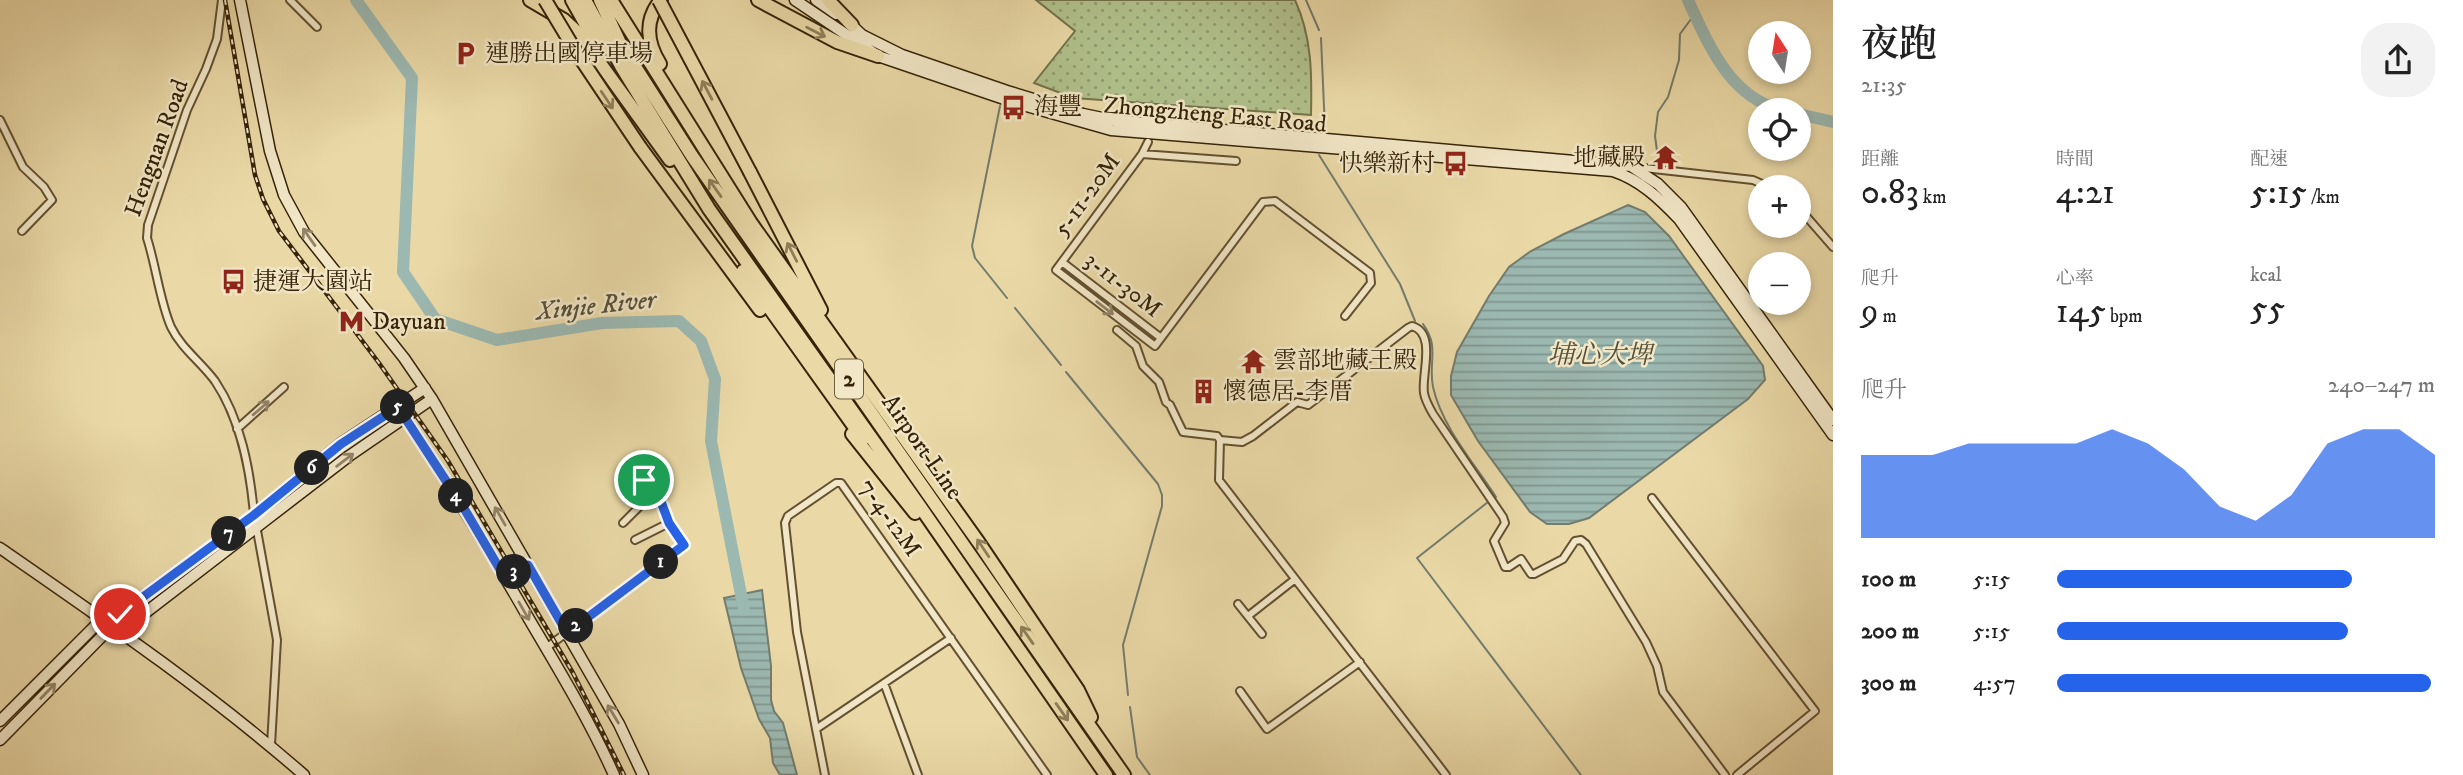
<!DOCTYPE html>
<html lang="zh-TW">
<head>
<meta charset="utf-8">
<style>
  body { margin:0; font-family:"IM FELL DW Pica","Noto Serif TC",serif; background:#f2f2f2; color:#222; height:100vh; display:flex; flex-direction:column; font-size:26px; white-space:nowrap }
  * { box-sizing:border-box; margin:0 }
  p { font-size:23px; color:#767676 }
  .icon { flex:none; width:38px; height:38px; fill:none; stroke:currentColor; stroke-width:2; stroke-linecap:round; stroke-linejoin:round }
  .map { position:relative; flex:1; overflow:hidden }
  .drawer { display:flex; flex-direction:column; background:#fff; width:630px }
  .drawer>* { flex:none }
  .needle { width:46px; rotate:348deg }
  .tools { position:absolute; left:1748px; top:21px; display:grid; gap:14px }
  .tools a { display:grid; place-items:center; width:63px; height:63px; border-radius:50%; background:#fff; box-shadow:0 4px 10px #0003; font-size:35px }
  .pin { position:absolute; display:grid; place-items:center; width:60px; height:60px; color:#fff; margin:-30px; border:4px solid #fff; border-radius:50%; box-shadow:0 2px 7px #0007 }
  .km { position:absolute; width:35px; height:35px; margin:-18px; border-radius:50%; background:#222; color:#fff; font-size:19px; line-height:35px; text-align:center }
  .round { display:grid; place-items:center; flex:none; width:74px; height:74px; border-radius:28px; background:#f2f2f2 }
  .headline { display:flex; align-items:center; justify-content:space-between; height:119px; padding:0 28px }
  h1 { font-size:38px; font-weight:600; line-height:52px }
  .stats { display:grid; grid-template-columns:repeat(3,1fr); gap:10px; height:119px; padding:7px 28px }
  .stats div { display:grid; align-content:center }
  .stats b { font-size:35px; font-weight:600 }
  .stats small { font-size:19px; font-weight:400 }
  .stats p { font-size:19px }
  .chart { height:196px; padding:14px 28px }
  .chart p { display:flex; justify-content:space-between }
  .chart svg { width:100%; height:126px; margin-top:7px; fill:#2563eb; opacity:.7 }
  ul { padding:0 28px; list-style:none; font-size:23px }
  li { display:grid; grid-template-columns:112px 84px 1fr; align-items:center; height:52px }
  li i { height:18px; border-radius:9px; background:#2563eb }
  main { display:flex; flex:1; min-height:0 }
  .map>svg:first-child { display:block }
  .grass { fill:url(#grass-dots); stroke:#73724a; stroke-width:2 }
  .water { fill:url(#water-rules); stroke:#737c6d; stroke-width:2 }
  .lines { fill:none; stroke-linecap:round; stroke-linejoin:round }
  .stream { stroke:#737c6d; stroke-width:2 }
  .river { stroke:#9bb8b1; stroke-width:12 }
  .street-casing { stroke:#635030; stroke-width:10 }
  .secondary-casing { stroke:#362308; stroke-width:13 }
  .highway-casing { stroke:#362308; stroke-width:16 }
  .street { stroke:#f1e6c6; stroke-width:6 }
  .secondary { stroke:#f1e6c6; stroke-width:10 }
  .highway { stroke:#ead9a7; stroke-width:12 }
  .rail-casing { stroke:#362308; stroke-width:4.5 }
  .rail { stroke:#f1e6c6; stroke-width:2; stroke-dasharray:5; stroke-linecap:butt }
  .highway-bridge-casing { stroke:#362308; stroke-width:16; stroke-linecap:butt }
  .highway-bridge { stroke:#ead9a7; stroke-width:12 }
  .oneway { stroke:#907e58 }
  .oneway2 { stroke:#948467 }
  .route-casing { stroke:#fff; stroke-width:14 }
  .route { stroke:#2563eb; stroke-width:9 }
  .labels { text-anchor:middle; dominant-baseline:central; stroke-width:5; stroke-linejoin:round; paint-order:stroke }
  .shield { fill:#f1e6c6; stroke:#6e5e41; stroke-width:2 }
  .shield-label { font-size:23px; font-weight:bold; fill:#362308 }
  .poi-label { font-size:24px; fill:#362308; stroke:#f1e6c6; text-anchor:start }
  .street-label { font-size:24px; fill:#362308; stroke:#f1e6c6 }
  .water-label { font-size:26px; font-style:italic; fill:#54503b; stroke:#f1e6c6 }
</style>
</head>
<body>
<main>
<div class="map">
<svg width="1833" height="775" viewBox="0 0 1833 775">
  <defs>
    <pattern id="grass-dots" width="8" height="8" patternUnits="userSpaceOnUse" patternTransform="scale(1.75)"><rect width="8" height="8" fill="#b0c08c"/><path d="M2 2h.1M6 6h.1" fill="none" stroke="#909c70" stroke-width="1.8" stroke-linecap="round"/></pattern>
    <pattern id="water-rules" width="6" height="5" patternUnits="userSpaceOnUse" patternTransform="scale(1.75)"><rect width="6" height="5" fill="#9bb8b1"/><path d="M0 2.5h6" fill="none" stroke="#7f958e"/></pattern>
  </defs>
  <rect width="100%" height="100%" fill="#ead9a7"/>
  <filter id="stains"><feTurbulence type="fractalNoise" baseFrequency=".00286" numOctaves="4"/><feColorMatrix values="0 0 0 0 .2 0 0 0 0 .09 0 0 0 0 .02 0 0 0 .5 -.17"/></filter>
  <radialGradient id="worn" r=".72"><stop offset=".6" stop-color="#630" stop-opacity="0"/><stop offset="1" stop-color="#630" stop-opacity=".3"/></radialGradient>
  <!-- grass -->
  <path class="grass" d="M 1036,0 L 1295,0 C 1312,37 1312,75 1311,115 L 1074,98 L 1034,83 L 1075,31 Z"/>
  <!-- water -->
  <path class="water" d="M 1628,205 L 1645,212 L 1669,236 L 1763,366 L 1765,380 L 1748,399 L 1589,518 L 1569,524 L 1547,524 L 1530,512 L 1478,441 L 1451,395 L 1451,376 L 1457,352 L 1489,296 L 1509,267 L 1531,251 L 1564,234 Z
    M 762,590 L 771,666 L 771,700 L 774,711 L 783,723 L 797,775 L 780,775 L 773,763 L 770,738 L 759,719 L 741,668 L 724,598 Z"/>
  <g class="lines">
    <!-- stream -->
    <path class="stream" d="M 1306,0 L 1319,30
      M 1321,38 L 1325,130
      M 1000,106 L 972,246 L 975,258 L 1007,298
      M 1319,155 L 1400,284 L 1415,321
      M 1674,167 L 1673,158 L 1667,153 L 1657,151 L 1655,136 L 1658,112 L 1668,97 L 1679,60 L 1680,34 L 1694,15
      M 1015,308 L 1061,365
      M 1423,324 C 1440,347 1428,362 1433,387 C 1442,427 1474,463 1496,497
      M 1066,372 L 1158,484 L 1162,495 L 1162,506 L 1123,645 L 1128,695
      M 1488,502 L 1417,558 L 1581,775
      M 1130,707 L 1137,757 L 1150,775"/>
    <!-- river -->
    <path class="river" d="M 356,0 L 412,78 L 403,272 L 435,319 L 497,340 L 602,323 L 679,321 L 701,341 L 715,379 L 711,441 L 744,610
      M 1688,0 C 1708,44 1730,98 1782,110
      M 1799,114 L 1833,122"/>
    <defs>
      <path id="street" d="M 222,0 L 217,39 L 206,69 L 187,110 L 148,225 L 147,238 C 156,266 160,302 171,327 C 181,348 201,362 215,381 C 241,420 250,469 254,514
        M 290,0 L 317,27
        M 0,120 L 23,167 L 44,187 L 52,200 L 22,231
        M 1148,142 L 1142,154 L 1056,270 L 1155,346 L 1263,202 L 1275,201 L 1370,273 L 1371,283 L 1345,316
        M 1142,154 L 1236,161
        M 1635,167 L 1753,180 L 1769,187
        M 1799,208 L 1833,247
        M 1062,262 L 1161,338
        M 1117,330 L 1136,346 L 1143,366 L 1159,382 L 1166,402 L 1170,405 L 1183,432 L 1217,436 L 1220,440 L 1219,480 L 1446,775
        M 237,429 L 284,387
        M 1220,440 L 1242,442 L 1253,436 L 1297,402 L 1308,405 L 1408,328 L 1412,326 C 1437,333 1421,375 1424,393 C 1425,400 1429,407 1433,414 L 1503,517 L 1505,523 L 1494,541 L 1505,567 L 1509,567 L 1521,559 L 1531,574 L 1534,574 L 1563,559 L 1575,541 L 1581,540 L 1586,544 L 1646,642 L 1657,666 L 1663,692 L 1725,775
        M 1652,498 L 1815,711 L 1737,775
        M 623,523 L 654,492
        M 256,525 L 277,640 L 271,745
        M 635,540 L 669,523
        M 1238,604 L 1262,634
        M 1248,616 L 1294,580
        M 546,648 L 684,545 L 669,523 L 660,499 L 644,480
        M 884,683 L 918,775
        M 1240,691 L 1267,729 L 1360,662
        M 816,729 L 951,638
        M 825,775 L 797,632 L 785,523 L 788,516 L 836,483 L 841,483 L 1047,775"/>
      <path id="secondary" d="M 240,0 L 270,151 L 284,195 L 304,232 L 404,358 L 432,399 L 619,724 L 643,775
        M 795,0 L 878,56 L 1016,103 L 1111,130 L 1613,171 C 1640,180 1659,198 1679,219 L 1833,435
        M 816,0 L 836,14
        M 848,22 L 862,35 L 902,55 L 1007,91 L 1083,114 L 1112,120 L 1631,166 L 1658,184 L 1681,207 L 1833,420
        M 402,413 C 447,481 489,549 529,619 C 559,670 590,721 614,775
        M 0,548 C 104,620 209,692 304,775
        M 505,578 L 528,565
        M 0,721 L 102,619 L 119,614 L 254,515 L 340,444 L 425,388
        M 0,740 L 112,626 L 132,623 L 349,456 L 432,399"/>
      <path id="highway" d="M 530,0 L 564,20 L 579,34 L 670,160
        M 572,0 L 600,50
        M 585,0 L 621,66 L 709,209 L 919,505 L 1106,775
        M 600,0 L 620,43 L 692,156 L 1124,775
        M 611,0 L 751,223 L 979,543 L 1078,690 L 1091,717
        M 758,0 L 837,42 L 878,56
        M 828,0 L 852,25
        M 660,64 C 647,43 644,20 661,0
        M 640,147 L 760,310
        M 750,172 L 821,310
        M 743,271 L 863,439
        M 852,434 L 915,513"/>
    </defs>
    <!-- street casing -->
    <use href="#street" class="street-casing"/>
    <!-- secondary casing -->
    <use href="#secondary" class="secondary-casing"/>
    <!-- highway casing -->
    <use href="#highway" class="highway-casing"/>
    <!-- street -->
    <use href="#street" class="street"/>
    <!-- secondary -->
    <use href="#secondary" class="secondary"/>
    <!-- highway -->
    <use href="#highway" class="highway"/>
    <defs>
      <path id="rail" d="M 225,0 L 255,175 L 263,199 L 279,231 L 379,363 L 448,461 L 573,673 L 624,775"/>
    </defs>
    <!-- rail casing -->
    <use href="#rail" class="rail-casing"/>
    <!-- rail -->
    <use href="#rail" class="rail"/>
    <defs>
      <path id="highway-bridge" d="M 545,0 L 575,50 L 640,147
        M 659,0 L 750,172"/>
    </defs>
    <!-- highway-bridge casing -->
    <use href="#highway-bridge" class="highway-bridge-casing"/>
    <!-- highway-bridge -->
    <use href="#highway-bridge" class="highway-bridge"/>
  </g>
  <!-- one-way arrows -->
  <defs><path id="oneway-shaft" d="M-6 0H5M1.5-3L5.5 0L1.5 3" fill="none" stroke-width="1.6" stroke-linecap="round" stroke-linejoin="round" transform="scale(1.75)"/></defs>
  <g class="oneway">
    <use href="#oneway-shaft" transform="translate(816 32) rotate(27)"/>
    <use href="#oneway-shaft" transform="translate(707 90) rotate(-118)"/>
    <use href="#oneway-shaft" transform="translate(607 100) rotate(56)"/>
    <use href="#oneway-shaft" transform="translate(715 188) rotate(-125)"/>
    <use href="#oneway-shaft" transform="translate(792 252) rotate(-117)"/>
    <use href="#oneway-shaft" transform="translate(983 548) rotate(-124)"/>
    <use href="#oneway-shaft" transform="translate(1027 635) rotate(-125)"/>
    <use href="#oneway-shaft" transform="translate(1062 712) rotate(55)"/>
  </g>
  <g class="oneway2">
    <use href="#oneway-shaft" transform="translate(309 237) rotate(-125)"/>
    <use href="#oneway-shaft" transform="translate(1105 308) rotate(38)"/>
    <use href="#oneway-shaft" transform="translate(261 408) rotate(-41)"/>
    <use href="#oneway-shaft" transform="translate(345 460) rotate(-37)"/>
    <use href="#oneway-shaft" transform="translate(500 516) rotate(-120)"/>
    <use href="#oneway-shaft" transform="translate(524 611) rotate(60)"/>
    <use href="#oneway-shaft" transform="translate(48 691) rotate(-46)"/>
    <use href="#oneway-shaft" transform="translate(613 714) rotate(-121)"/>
  </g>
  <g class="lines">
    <defs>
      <path id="route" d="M 120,614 L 254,515 L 341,444 L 398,407 L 465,510 L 505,578 L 528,565 L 567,633 L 684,545 L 669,523 L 660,499 L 644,480"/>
    </defs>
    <!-- route casing -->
    <use href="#route" class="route-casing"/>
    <!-- route -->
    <use href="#route" class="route"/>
  </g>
  <!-- icons -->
  <defs>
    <symbol id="parking-bare" viewBox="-9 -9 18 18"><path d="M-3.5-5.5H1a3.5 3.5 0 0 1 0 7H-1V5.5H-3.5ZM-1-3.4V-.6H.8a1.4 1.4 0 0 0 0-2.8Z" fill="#8f2418" stroke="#f1e6c6" stroke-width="2.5" paint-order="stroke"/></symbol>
    <symbol id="bus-bare" viewBox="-9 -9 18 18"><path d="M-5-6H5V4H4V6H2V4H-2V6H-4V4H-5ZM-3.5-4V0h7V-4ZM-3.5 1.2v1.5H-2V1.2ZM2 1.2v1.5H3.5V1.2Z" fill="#8f2418" stroke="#f1e6c6" stroke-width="2.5" paint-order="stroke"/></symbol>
    <symbol id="temple-bare" viewBox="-9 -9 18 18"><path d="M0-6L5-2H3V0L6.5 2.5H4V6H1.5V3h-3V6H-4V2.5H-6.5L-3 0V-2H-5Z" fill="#8f2418" stroke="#f1e6c6" stroke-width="2.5" paint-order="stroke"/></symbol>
    <symbol id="metro-bare" viewBox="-9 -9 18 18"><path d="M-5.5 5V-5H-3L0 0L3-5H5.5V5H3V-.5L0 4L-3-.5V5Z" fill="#8f2418" stroke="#f1e6c6" stroke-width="2.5" paint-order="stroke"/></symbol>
    <symbol id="building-bare" viewBox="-9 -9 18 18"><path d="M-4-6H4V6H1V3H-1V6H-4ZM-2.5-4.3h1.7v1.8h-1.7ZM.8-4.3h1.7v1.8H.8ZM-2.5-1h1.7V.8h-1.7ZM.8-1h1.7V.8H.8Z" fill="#8f2418" stroke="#f1e6c6" stroke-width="2.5" paint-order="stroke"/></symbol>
  </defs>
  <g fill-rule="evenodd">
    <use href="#parking-bare" x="448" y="36" width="35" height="35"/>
    <use href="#bus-bare" x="996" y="90" width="35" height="35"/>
    <use href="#temple-bare" x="1648" y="140" width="35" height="35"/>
    <use href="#bus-bare" x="1438" y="146" width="35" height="35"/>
    <use href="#bus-bare" x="216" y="264" width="35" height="35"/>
    <use href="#metro-bare" x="334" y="304" width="35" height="35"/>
    <use href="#temple-bare" x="1236" y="344" width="35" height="35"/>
    <use href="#building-bare" x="1186" y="374" width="35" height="35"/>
  </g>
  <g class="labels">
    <!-- shield labels -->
    <rect class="shield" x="835" y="359.5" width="28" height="39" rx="5"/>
    <g class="shield-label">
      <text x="849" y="379">2</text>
    </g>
    <!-- poi labels -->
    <g class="poi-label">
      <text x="485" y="54">連勝出國停車場</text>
      <text x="1034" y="107">海豐</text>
      <text x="1645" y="158" text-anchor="end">地藏殿</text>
      <text x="1435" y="164" text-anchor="end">快樂新村</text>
      <text x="253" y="282">捷運大園站</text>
      <text x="372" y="322">Dayuan</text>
      <text x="1273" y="361">雲部地藏王殿</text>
      <text x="1223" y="392">懷德居-李厝</text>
    </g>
    <!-- street labels -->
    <g class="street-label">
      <text transform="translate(1215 115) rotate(5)">Zhongzheng East Road</text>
      <text transform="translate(157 148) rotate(-70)">Hengnan Road</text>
      <text transform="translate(1087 195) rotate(-54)">5-11-20M</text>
      <text transform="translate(1123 285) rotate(38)">3-11-30M</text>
      <text transform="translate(922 447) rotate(55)">Airport Line</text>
      <text transform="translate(890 518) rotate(55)">7-4-12M</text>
    </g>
    <!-- water labels -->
    <g class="water-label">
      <text transform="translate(596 306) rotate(-6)">Xinjie River</text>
      <text x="1600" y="355">埔心大埤</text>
    </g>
  </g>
  <rect width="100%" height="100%" filter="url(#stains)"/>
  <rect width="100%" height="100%" fill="url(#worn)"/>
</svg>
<div class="tools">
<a><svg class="needle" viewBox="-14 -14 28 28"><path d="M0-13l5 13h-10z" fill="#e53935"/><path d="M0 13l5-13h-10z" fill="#767676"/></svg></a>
<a><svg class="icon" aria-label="locate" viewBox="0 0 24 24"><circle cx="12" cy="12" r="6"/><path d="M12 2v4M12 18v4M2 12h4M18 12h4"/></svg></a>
<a>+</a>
<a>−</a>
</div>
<div class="pin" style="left:644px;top:480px;background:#1e9e55"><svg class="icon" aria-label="arrive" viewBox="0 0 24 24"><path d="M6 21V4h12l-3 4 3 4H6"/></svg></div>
<div class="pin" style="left:120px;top:614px;background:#d93025"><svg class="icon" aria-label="check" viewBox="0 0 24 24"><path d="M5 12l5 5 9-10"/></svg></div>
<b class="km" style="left:661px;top:562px">1</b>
<b class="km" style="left:576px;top:626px">2</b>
<b class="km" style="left:514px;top:572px">3</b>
<b class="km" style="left:456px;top:496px">4</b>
<b class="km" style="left:398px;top:407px">5</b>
<b class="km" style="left:312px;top:468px">6</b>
<b class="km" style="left:229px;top:534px">7</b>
</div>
<section class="drawer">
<div class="headline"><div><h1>夜跑</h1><p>21:35</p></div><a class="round"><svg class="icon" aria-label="share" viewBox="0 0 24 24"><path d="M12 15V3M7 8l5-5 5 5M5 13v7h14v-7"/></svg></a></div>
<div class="stats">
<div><p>距離</p><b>0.83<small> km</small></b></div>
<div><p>時間</p><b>4:21</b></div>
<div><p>配速</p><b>5:15<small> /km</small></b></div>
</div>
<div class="stats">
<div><p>爬升</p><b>9<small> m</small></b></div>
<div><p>心率</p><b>145<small> bpm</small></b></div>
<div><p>kcal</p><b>55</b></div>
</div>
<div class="chart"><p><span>爬升</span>240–247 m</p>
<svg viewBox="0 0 160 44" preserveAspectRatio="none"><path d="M0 44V15L10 15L20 15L30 11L40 11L50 11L60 11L70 6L80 11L90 20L100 33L110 38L120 29L130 11L140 6L150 6L160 15V44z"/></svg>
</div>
<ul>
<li><b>100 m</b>5:15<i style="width:78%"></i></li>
<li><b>200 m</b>5:15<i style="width:77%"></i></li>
<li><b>300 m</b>4:57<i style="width:99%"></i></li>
</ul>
</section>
</main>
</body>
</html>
